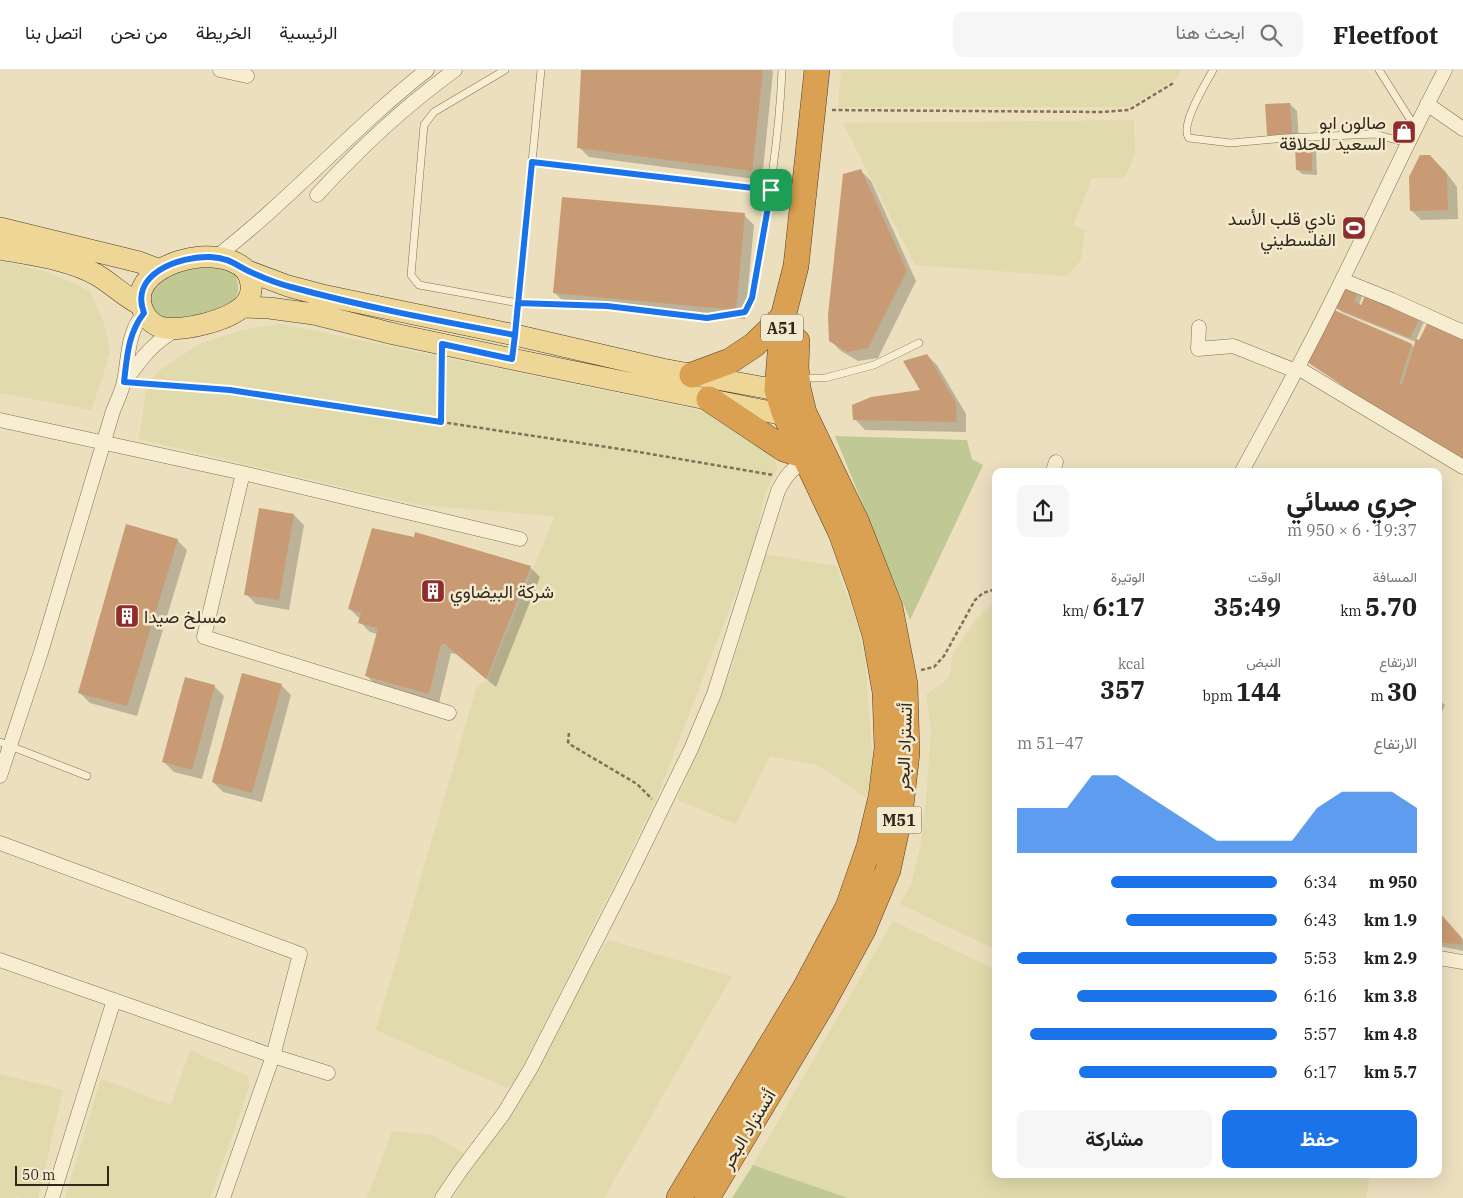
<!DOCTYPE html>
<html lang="ar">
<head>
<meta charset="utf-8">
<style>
  body { margin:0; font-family:"IBM Plex Serif",Vazirmatn,serif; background:#f6f6f6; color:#202124; direction:rtl; height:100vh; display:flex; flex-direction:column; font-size:19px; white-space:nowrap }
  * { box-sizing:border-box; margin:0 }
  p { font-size:16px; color:#757577 }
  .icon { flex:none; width:28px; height:28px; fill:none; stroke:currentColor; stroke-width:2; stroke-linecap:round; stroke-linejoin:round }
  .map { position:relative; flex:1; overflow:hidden; direction:ltr }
  .side { position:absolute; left:992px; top:398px; width:450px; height:710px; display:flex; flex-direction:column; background:#fff; border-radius:10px; box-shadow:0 5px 20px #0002; direction:rtl }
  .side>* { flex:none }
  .scale { position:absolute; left:15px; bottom:12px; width:94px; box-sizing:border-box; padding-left:5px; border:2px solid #32271c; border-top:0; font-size:14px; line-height:18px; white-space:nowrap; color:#32271c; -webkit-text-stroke:4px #f3e9cd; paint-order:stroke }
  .pin { position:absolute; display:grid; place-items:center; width:42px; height:42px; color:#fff; margin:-21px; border-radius:10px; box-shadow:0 2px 8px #0006 }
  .round { display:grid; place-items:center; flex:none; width:52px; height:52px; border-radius:10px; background:#f6f6f6 }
  .headline { display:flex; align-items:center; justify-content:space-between; height:85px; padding:0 25px }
  h1 { font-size:28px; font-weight:700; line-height:38px }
  .stats { display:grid; grid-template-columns:repeat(3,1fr); gap:8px; height:85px; padding:5px 25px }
  .stats div { display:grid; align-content:center }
  .stats b { font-size:25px; font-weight:700 }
  .stats small { font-size:14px; font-weight:400 }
  .stats p { font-size:14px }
  .chart { height:140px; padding:10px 25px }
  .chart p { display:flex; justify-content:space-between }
  .chart svg { width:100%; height:90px; margin-top:5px; fill:#1a73e8; opacity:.7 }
  .cta { display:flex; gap:10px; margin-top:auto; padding:10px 25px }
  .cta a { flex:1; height:58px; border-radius:10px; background:#1a73e8; color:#fff; font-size:20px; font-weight:700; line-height:58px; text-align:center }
  .cta a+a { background:#f6f6f6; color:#202124 }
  ul { padding:0 25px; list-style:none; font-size:16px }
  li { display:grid; grid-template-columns:80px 60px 1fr; align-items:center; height:38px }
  li i { height:12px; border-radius:6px; background:#1a73e8 }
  header { display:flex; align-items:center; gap:30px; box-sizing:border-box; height:70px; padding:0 25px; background:#fff; border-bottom:1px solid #e0e0e0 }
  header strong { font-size:24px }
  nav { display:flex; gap:28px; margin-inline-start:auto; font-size:18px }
  .search { width:350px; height:45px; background:#f6f6f6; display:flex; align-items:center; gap:12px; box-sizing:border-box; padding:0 18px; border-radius:10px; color:#757577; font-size:19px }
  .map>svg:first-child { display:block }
  .farmland { fill:#e0daac }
  .green { fill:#c0c893 }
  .shadow { fill:#0003 }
  .building { fill:#c89b75 }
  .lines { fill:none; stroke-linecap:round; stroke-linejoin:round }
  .lane-casing { stroke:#827058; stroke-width:8 }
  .street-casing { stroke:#827058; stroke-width:15 }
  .primary-casing { stroke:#503e2c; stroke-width:22 }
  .highway-casing { stroke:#503e2c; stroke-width:26 }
  .path { stroke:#827058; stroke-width:2.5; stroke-dasharray:4 2.5; stroke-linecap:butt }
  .lane { stroke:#f7edd0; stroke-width:7 }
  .street { stroke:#f7edd0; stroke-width:14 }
  .primary { stroke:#eed696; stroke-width:21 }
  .highway { stroke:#d9a151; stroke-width:25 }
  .route-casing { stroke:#fff; stroke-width:10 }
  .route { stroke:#1a73e8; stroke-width:6 }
  .labels { text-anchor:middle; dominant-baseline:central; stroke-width:5; stroke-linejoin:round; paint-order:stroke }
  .shield { fill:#f3e9cd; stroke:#6c6151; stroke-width:1 }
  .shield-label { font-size:16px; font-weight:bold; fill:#32271c }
  .poi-label { font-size:18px; fill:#32271c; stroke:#f3e9cd; text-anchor:end }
  .street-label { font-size:18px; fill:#32271c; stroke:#f3e9cd }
</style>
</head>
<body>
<header>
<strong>Fleetfoot</strong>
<div class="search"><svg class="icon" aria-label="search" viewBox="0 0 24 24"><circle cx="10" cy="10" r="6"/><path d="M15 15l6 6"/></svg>ابحث هنا</div>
<nav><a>الرئيسية</a><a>الخريطة</a><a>من نحن</a><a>اتصل بنا</a></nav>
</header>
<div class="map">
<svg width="1463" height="1128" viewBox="0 0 1463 1128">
  <rect width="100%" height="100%" fill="#ebdfbe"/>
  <!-- farmland -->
  <path class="farmland" d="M 841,0 L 1181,0 L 1177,8 L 1128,37 L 838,37 Z
    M 1134,50 L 1135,84 L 1125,108 L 1092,108 L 1073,156 L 1085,160 L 1081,190 L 1067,206 L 915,195 L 843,53 Z
    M 0,191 L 47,202 L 90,221 L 104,253 L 110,281 L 103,306 L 91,340 L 0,323 Z
    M 281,254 L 703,341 L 774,383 L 777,399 L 765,424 L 753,478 L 656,730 L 520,1002 L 514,1013 L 507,1018 L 376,960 L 477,616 L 487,611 L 555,446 L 419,435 L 139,369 L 147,315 L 160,300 L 201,273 L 242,260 Z
    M 764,484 L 836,496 L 856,549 L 865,588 L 873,695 L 866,728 L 820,696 L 770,686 L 736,754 L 677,730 L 731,599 Z
    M 996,531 L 996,880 L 900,834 L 911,815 L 920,778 L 926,731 L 931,659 L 926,625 L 947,610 L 951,600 L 952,586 L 975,550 Z
    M 893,851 L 996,900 L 996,1104 L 1370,1104 L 1366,1128 L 848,1128 L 753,1095 Z
    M 608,870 L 732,906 L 604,1128 L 453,1128 Z
    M 190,980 L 248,1006 L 249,1017 L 210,1128 L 65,1128 L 101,1009 L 171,1035 Z
    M 0,1004 L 63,1020 L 38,1128 L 21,1128 L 16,1126 L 15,1128 L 0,1128 Z
    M 392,1061 L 432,1065 L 466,1084 L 436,1128 L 367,1128 Z"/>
  <!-- green -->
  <path class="green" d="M 197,194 L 230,195 C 235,205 242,215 236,227 C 232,234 208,247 200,249 C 195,251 171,254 166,252 C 158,249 154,244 151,236 C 140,207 178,200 197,194 Z
    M 835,366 L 967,370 L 972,389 L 983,395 L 910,550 Z
    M 753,1095 L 848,1128 L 732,1128 Z"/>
  <!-- shadow -->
  <path class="shadow" d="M 582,0 L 772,0 L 773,2 L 762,110 L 589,87 L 579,77 Z
    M 1290,34 L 1297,41 L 1299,71 L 1276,72 L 1268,65 L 1266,36 Z
    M 1311,74 L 1316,79 L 1317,105 L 1302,104 L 1297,99 Z
    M 1430,86 L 1445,101 L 1457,117 L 1458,149 L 1421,150 L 1411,140 Z
    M 861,101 L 871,111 L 916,211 L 878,288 L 858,291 L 841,281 L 831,271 Z
    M 744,145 L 754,155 L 745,249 L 564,232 L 554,222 Z
    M 1347,216 L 1363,224 L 1359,235 L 1419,248 L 1424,252 L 1416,270 L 1463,393 L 1351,322 L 1309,291 L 1412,275 L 1414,278 L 1416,272 L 1342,242 L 1337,238 Z
    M 927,285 L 937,295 L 966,344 L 966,362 L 865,360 L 855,349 L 922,321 Z
    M 294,445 L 304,455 L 289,540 L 256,534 L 246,524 Z
    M 177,470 L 187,480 L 137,646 L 90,633 L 80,623 Z
    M 530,497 L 540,507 L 496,617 L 456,584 L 451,583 L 439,633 L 376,615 L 366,605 L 377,564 L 370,562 L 360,552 L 360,549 L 350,539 Z
    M 281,615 L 291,625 L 262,732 L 223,722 L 213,712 Z
    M 214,616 L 224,626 L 202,709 L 174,702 L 164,692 Z
    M 1439,630 L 1445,635 L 1439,648 Z
    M 1439,843 L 1463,870 L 1463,881 L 1439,876 Z"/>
  <!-- building -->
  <path class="building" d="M 581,0 L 763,0 L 752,101 L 577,78 Z
    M 1290,33 L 1292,64 L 1267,65 L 1265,34 Z
    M 1295,73 L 1312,73 L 1312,101 L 1296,100 Z
    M 1420,85 L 1430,85 L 1447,105 L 1448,140 L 1410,141 L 1409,107 Z
    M 861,99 L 907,201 L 868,278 L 847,282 L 829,271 L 828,245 L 843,104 Z
    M 562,127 L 745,143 L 736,240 L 553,223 Z
    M 1346,215 L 1359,219 L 1354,231 L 1361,235 L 1366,223 L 1420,247 L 1410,268 L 1335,238 Z
    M 1334,240 L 1412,274 L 1399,314 L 1402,315 L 1416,269 L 1419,270 L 1429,250 L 1463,265 L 1463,391 L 1400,353 L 1307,292 Z
    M 927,284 L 956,333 L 957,352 L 853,350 L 852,335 L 871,327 L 920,320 L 903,291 Z
    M 259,438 L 294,444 L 279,530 L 244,525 Z
    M 126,454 L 178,469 L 127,636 L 78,623 Z
    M 372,458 L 414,467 L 415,462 L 531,496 L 486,609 L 445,574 L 441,574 L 429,624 L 365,606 L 378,558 L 358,553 L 361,543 L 348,539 Z
    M 242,603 L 282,614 L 252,723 L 212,712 Z
    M 185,607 L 215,615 L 192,700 L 162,692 Z
    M 1439,842 L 1462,868 L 1462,875 L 1439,872 Z"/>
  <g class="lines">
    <defs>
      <path id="lane" d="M 505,0 L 434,42 L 424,55 L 411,205 L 419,215 L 518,233 L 607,236 L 707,248 L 745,242 L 752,228 C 765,152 779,77 782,0
        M 1213,0 C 1206,13 1179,56 1189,68 L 1231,73 L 1285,68 L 1375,64 L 1407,73
        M 1379,0 L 1415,57
        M 532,92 L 771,120
        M 513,287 L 541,0
        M 801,308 L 825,308 L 874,295 L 919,273
        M 0,672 L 87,706"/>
      <path id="street" d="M 220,0 L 247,6
        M 1427,34 L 1463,59
        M 317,125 C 359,79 405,36 455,0
        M 216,187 C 290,130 353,58 427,0
        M 1342,210 L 1392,230 L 1463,262
        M 1199,257 L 1198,279 L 1233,276 L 1296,301
        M 1298,298 L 1463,397
        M 126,310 C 141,289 154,271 178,259
        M 0,350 L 243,403 L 520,469
        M 1053,401 L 1056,392
        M 1242,401 C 1276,339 1310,276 1341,212 C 1376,142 1408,70 1445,0
        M 243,403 L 204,567 L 449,643
        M 0,706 L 41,582 L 113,341 C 117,331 122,321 124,311 C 129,286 127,263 144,243
        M 0,773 L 300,884 L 273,986 L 223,1128
        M 1439,888 L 1463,892
        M 0,890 L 273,986 L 328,1003
        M 52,1128 L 114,930
        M 442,1128 L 461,1100 L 504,1043 L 531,998 L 629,806 L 691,679 L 714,624 L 778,421 C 786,405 791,400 806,390"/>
      <path id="primary" d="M 0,158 L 139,192 L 160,200
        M 0,179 C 32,185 68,189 97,205 C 112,214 125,227 141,235
        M 200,187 C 219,186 250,190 251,215 C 252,221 250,227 246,233 C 233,250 181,263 160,257 C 152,254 145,247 142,238 C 131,206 175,189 200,187 Z
        M 245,200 L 288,216 L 322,225 L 515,265 L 662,299 L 777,320 L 793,318
        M 242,237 L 269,238 L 314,244 L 394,264 L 512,289 L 785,345 L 800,344"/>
      <path id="highway" d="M 692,305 L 730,291 L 754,275 L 783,247
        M 709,329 L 784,379 L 803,385
        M 679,1128 L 804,920 L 848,837 L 869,777 L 881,727 L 887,678 L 885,622 L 875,565 L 861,519 L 841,463 L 785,345 L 777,320 L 783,247 L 796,196 L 817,0
        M 707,1128 L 822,935 L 863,860 L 888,800 L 900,744 L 907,683 L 905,614 L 890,537 L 857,453 L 804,343 L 798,318 L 796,297 L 797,271"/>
    </defs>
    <!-- lane casing -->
    <use href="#lane" class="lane-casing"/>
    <!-- street casing -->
    <use href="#street" class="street-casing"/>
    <!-- primary casing -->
    <use href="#primary" class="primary-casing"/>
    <!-- highway casing -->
    <use href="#highway" class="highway-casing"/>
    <!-- path -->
    <path class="path" d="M 832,40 L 1102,42 L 1129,40 L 1175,12
      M 138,313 L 230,320 L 633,381 L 773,405
      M 441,352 L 442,291
      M 921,600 L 934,597 L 944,586 L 975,530 L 983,523 L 996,519
      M 569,663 L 568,672 L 571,675 L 637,714 L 652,729"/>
    <!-- lane -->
    <use href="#lane" class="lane"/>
    <!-- street -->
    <use href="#street" class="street"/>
    <!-- primary -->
    <use href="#primary" class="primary"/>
    <!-- highway -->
    <use href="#highway" class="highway"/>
  </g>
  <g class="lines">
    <defs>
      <path id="route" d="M 771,120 L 752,228 L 745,242 L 707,248 L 607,236 L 518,233 L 515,265 C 440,251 364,237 291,217 C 279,214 266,209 255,204 C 237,197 232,188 210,187 C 179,186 129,204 144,243 C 128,263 127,287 124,312 L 230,320 L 441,352 L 442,274 L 512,289 L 515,265 L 532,92 L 771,120"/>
    </defs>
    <!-- route casing -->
    <use href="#route" class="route-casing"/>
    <!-- route -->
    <use href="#route" class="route"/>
  </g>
  <!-- icons -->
  <defs>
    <symbol id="shop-square" viewBox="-11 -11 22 22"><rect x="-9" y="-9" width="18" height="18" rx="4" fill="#8e2d2b" stroke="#f3e9cd"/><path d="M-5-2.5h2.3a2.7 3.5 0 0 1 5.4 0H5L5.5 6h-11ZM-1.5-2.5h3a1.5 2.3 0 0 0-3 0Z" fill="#fff"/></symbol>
    <symbol id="stadium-square" viewBox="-11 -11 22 22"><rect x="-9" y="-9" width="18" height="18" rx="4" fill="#8e2d2b" stroke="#f3e9cd"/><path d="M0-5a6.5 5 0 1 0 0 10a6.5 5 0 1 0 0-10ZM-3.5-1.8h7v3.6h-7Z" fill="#fff"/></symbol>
    <symbol id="building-square" viewBox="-11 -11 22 22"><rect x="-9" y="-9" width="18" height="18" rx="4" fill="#8e2d2b" stroke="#f3e9cd"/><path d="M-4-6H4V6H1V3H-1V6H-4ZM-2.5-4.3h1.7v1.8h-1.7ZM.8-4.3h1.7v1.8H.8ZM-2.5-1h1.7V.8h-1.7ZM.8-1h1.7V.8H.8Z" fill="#fff"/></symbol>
  </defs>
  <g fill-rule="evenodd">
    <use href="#shop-square" x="1390" y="48" width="28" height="28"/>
    <use href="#stadium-square" x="1340" y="144" width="28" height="28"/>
    <use href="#building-square" x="419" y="507" width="28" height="28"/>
    <use href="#building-square" x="113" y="532" width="28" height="28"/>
  </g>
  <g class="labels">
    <!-- shield labels -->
    <g class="shield">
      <rect x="761" y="244.5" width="42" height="27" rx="4"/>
      <rect x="876.5" y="736.5" width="45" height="27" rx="4"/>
    </g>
    <g class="shield-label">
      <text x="782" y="258">A51</text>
      <text x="899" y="750">M51</text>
    </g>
    <!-- poi labels -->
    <g class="poi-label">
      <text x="1386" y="52">صالون ابو<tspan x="1386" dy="21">السعيد للحلاقة</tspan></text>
      <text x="1336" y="148">نادي قلب الأسد<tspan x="1336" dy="21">الفلسطيني</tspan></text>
      <text x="450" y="521" text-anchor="start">شركة البيضاوي</text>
      <text x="144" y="546" text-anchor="start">مسلخ صيدا</text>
    </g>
    <!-- street labels -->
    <g class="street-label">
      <text transform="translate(904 677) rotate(-88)">أتستراد البحر</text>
      <text transform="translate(748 1059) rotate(-59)">أتستراد البحر</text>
    </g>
  </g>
</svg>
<div class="scale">50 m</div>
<div class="pin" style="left:771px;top:120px;background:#1e9e55"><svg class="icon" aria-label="arrive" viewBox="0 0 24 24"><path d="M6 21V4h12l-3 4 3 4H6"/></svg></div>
<section class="side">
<div class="headline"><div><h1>جري مسائي</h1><p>19:37 · 6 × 950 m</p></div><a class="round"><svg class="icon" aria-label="share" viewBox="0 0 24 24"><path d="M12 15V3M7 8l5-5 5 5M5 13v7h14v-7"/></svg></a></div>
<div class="stats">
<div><p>المسافة</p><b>5.70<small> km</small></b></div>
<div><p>الوقت</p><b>35:49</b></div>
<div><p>الوتيرة</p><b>6:17<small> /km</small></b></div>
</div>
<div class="stats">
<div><p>الارتفاع</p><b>30<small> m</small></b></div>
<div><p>النبض</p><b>144<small> bpm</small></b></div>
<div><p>kcal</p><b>357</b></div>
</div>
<div class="chart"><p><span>الارتفاع</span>47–51 m</p>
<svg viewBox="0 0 160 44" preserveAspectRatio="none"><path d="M0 44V22L10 22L20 22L30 6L40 6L50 14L60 22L70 30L80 38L90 38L100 38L110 38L120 22L130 14L140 14L150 14L160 22V44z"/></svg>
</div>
<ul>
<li><b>950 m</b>6:34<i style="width:64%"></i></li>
<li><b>1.9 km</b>6:43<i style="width:58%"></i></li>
<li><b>2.9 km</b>5:53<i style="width:100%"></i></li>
<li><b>3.8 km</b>6:16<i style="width:77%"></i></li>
<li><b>4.8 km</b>5:57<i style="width:95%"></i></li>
<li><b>5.7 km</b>6:17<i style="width:76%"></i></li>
</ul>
<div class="cta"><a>حفظ</a><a>مشاركة</a></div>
</section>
</div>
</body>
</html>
